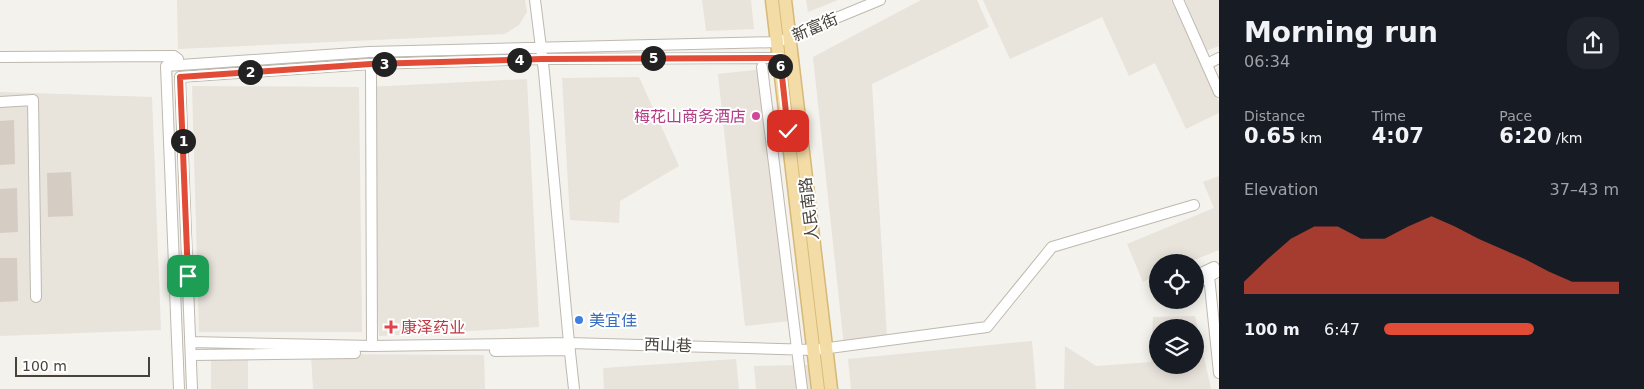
<!DOCTYPE html>
<html lang="en">
<head>
<meta charset="utf-8">
<style>
  body { margin:0; font-family:"DejaVu Sans","Noto Sans SC",sans-serif; background:#20242c; color:#f1f3f6; height:100vh; display:flex; flex-direction:column; font-size:19px; white-space:nowrap }
  * { box-sizing:border-box; margin:0 }
  p { font-size:16px; color:#9ea1a6 }
  .icon { flex:none; width:28px; height:28px; fill:none; stroke:currentColor; stroke-width:2; stroke-linecap:round; stroke-linejoin:round }
  .map { position:relative; flex:1; overflow:hidden }
  .drawer { display:flex; flex-direction:column; background:#171b24; width:425px }
  .drawer>* { flex:none }
  .controls { position:absolute; left:1149px; top:254px; display:grid; gap:10px }
  .controls a { display:grid; place-items:center; width:55px; height:55px; border-radius:50%; background:#171b24; box-shadow:0 2px 12px #0003; font-size:25px }
  .scale { position:absolute; left:15px; bottom:12px; width:135px; box-sizing:border-box; padding-left:5px; border:2px solid #48423a; border-top:0; font-size:14px; line-height:18px; white-space:nowrap; color:#48423a; -webkit-text-stroke:4px #fff; paint-order:stroke }
  .pin { position:absolute; display:grid; place-items:center; width:42px; height:42px; color:#fff; margin:-21px; border-radius:10px; box-shadow:0 2px 8px #0006 }
  .km { position:absolute; width:25px; height:25px; margin:-12px; border-radius:50%; background:#222; color:#fff; font-size:14px; line-height:25px; text-align:center }
  .round { display:grid; place-items:center; flex:none; width:52px; height:52px; border-radius:20px; background:#20242c }
  .overview { display:flex; align-items:center; justify-content:space-between; height:85px; padding:0 25px }
  h1 { font-size:28px; font-weight:700; line-height:38px }
  .figures { display:grid; grid-template-columns:repeat(3,1fr); gap:8px; height:85px; padding:5px 25px }
  .figures div { display:grid; align-content:center }
  .figures b { font-size:21px; font-weight:700 }
  .figures small { font-size:14px; font-weight:400 }
  .figures p { font-size:14px }
  .chart { height:140px; padding:10px 25px }
  .chart p { display:flex; justify-content:space-between }
  .chart svg { width:100%; height:90px; margin-top:5px; fill:#e24b35; opacity:.7 }
  ul { padding:0 25px; list-style:none; font-size:16px }
  li { display:grid; grid-template-columns:80px 60px 1fr; align-items:center; height:38px }
  li i { height:12px; border-radius:6px; background:#e24b35 }
  main { display:flex; flex:1; min-height:0 }
  .map>svg:first-child { display:block }
  .residential { fill:#e8e3db; fill-rule:evenodd }
  .building { fill:#d5cdc3 }
  .lines { fill:none; stroke-linecap:round; stroke-linejoin:round }
  .minor-casing { stroke:#bfb9af; stroke-width:12 }
  .major-casing { stroke:#d7b877; stroke-width:15 }
  .minor { stroke:#fff; stroke-width:10 }
  .major { stroke:#f3dca6; stroke-width:12 }
  .route-casing { stroke:#fff; stroke-width:10 }
  .route { stroke:#e24b35; stroke-width:6 }
  .hotel-dot { fill:#d1479c; stroke:#fff; stroke-width:2 }
  .shop-dot { fill:#3f7fe0; stroke:#fff; stroke-width:2 }
  .health-dot { fill:#e0444e; stroke:#fff; stroke-width:2 }
  .labels { text-anchor:middle; dominant-baseline:central; stroke-width:4; stroke-linejoin:round; paint-order:stroke }
  .street-label { font-size:16px; fill:#48423a; stroke:#fff }
  .hotel-label { font-size:16px; fill:#b23c85; stroke:#fff; text-anchor:end }
  .shop-label { font-size:16px; fill:#366cbe; stroke:#fff; text-anchor:start }
  .health-label { font-size:16px; fill:#be3a42; stroke:#fff; text-anchor:start }
</style>
</head>
<body>
<main>
<div class="map">
<svg width="1219" height="389" viewBox="0 0 1219 389">
  <rect width="100%" height="100%" fill="#f4f2ec"/>
  <!-- residential -->
  <path class="residential" d="M 177,0 L 525,0 L 527,12 L 519,25 L 505,34 L 178,49 Z
    M 702,0 L 751,0 L 754,29 L 706,31 Z
    M 806,0 L 838,0 L 808,12 Z
    M 921,0 L 977,0 L 989,27 L 872,84 L 887,338 L 844,346 L 813,57 Z
    M 983,0 L 1171,0 L 1219,102 L 1219,113 L 1186,129 L 1155,63 L 1129,76 L 1102,17 L 1010,59 Z
    M 1185,0 L 1219,0 L 1219,46 L 1206,51 Z
    M 763,69 L 790,321 L 745,326 L 718,74 Z
    M 639,77 L 679,166 L 620,201 L 619,223 L 570,220 L 562,78 Z
    M 527,79 L 539,327 L 379,336 L 367,87 Z
    M 192,86 L 359,87 L 362,332 L 199,332 Z
    M 0,92 L 152,97 L 161,330 L 0,336 Z
    M 1219,176 L 1219,250 L 1189,262 L 1158,262 L 1157,275 L 1143,282 L 1127,244 L 1214,208 L 1203,182 Z
    M 1195,316 L 1211,389 L 1064,389 L 1065,346 L 1096,366 L 1151,362 L 1153,317 ZM 1158,328 L 1195,328 L 1195,365 L 1158,365 Z
    M 1032,341 L 1036,389 L 851,389 L 848,359 Z
    M 311,354 L 484,355 L 485,389 L 313,389 Z
    M 211,358 L 248,358 L 248,389 L 211,389 Z
    M 736,359 L 739,389 L 604,389 L 603,368 Z
    M 809,365 L 810,389 L 756,389 L 754,366 Z"/>
  <!-- building -->
  <path class="building" d="M 14,120 L 15,164 L 0,165 L 0,121 Z
    M 71,172 L 73,216 L 48,217 L 47,173 Z
    M 17,188 L 18,232 L 0,233 L 0,189 Z
    M 0,258 L 17,258 L 18,301 L 0,302 Z"/>
  <g class="lines">
    <defs>
      <path id="minor" d="M 1178,0 L 1219,92
        M 0,57 L 174,56 L 178,59
        M 371,64 L 372,346
        M 1207,64 L 1219,58
        M 762,67 L 802,389
        M 0,102 L 33,100 L 36,297
        M 1195,276 L 1214,267
        M 1209,276 L 1219,373
        M 1195,284 L 1219,271
        M 191,342 L 372,346 L 569,343 L 544,72 L 535,0
        M 495,351 L 570,350
        M 191,355 L 355,353
        M 179,389 L 166,66 L 369,52 L 778,42 L 880,0
        M 192,389 L 180,77 L 371,64 L 542,59 L 780,58
        M 574,389 L 569,343 L 814,350 L 987,327 L 1052,247 L 1194,205"/>
      <path id="major" d="M 772,0 L 818,389
        M 785,0 L 831,389"/>
    </defs>
    <!-- minor casing -->
    <use href="#minor" class="minor-casing"/>
    <!-- major casing -->
    <use href="#major" class="major-casing"/>
    <!-- minor -->
    <use href="#minor" class="minor"/>
    <!-- major -->
    <use href="#major" class="major"/>
  </g>
  <g class="lines">
    <defs>
      <path id="route" d="M 188,276 L 180,77 L 371,64 L 542,59 L 780,58 L 788,131"/>
    </defs>
    <!-- route casing -->
    <use href="#route" class="route-casing"/>
    <!-- route -->
    <use href="#route" class="route"/>
  </g>
  <!-- markers -->
  <circle class="hotel-dot" cx="756" cy="116" r="5"/>
  <circle class="shop-dot" cx="579" cy="320" r="5"/>
  <path class="health-dot" d="M388.5 319.5h5v5h5v5h-5v5h-5v-5h-5v-5h5z"/>
  <g class="labels">
    <!-- street labels -->
    <g class="street-label">
      <text transform="translate(815 27) rotate(-23)">新富街</text>
      <text transform="translate(809 209) rotate(-97)">人民南路</text>
      <text transform="translate(668 345) rotate(2)">西山巷</text>
    </g>
    <!-- hotel labels -->
    <g class="hotel-label">
      <text x="746" y="116">梅花山商务酒店</text>
    </g>
    <!-- shop labels -->
    <g class="shop-label">
      <text x="589" y="320">美宜佳</text>
    </g>
    <!-- health labels -->
    <g class="health-label">
      <text x="401" y="327">康泽药业</text>
    </g>
  </g>
</svg>
<div class="controls">
<a><svg class="icon" aria-label="locate" viewBox="0 0 24 24"><circle cx="12" cy="12" r="6"/><path d="M12 2v4M12 18v4M2 12h4M18 12h4"/></svg></a>
<a><svg class="icon" aria-label="layers" viewBox="0 0 24 24"><path d="M12 4l9 5-9 5-9-5zM3 14l9 5 9-5"/></svg></a>
</div>
<div class="scale">100 m</div>
<div class="pin" style="left:188px;top:276px;background:#1e9e55"><svg class="icon" aria-label="arrive" viewBox="0 0 24 24"><path d="M6 21V4h12l-3 4 3 4H6"/></svg></div>
<div class="pin" style="left:788px;top:131px;background:#d93025"><svg class="icon" aria-label="check" viewBox="0 0 24 24"><path d="M5 12l5 5 9-10"/></svg></div>
<b class="km" style="left:183px;top:141px">1</b>
<b class="km" style="left:250px;top:72px">2</b>
<b class="km" style="left:384px;top:64px">3</b>
<b class="km" style="left:519px;top:60px">4</b>
<b class="km" style="left:653px;top:58px">5</b>
<b class="km" style="left:780px;top:66px">6</b>
</div>
<section class="drawer">
<div class="overview"><div><h1>Morning run</h1><p>06:34</p></div><a class="round"><svg class="icon" aria-label="share" viewBox="0 0 24 24"><path d="M12 15V3M7 8l5-5 5 5M5 13v7h14v-7"/></svg></a></div>
<div class="figures">
<div><p>Distance</p><b>0.65<small> km</small></b></div>
<div><p>Time</p><b>4:07</b></div>
<div><p>Pace</p><b>6:20<small> /km</small></b></div>
</div>
<div class="chart"><p><span>Elevation</span>37–43 m</p>
<svg viewBox="0 0 160 44" preserveAspectRatio="none"><path d="M0 44V38L10 27L20 17L30 11L40 11L50 17L60 17L70 11L80 6L90 11L100 17L110 22L120 27L130 33L140 38L150 38L160 38V44z"/></svg>
</div>
<ul>
<li><b>100 m</b>6:47<i style="width:64%"></i></li>
</ul>
</section>
</main>
</body>
</html>
